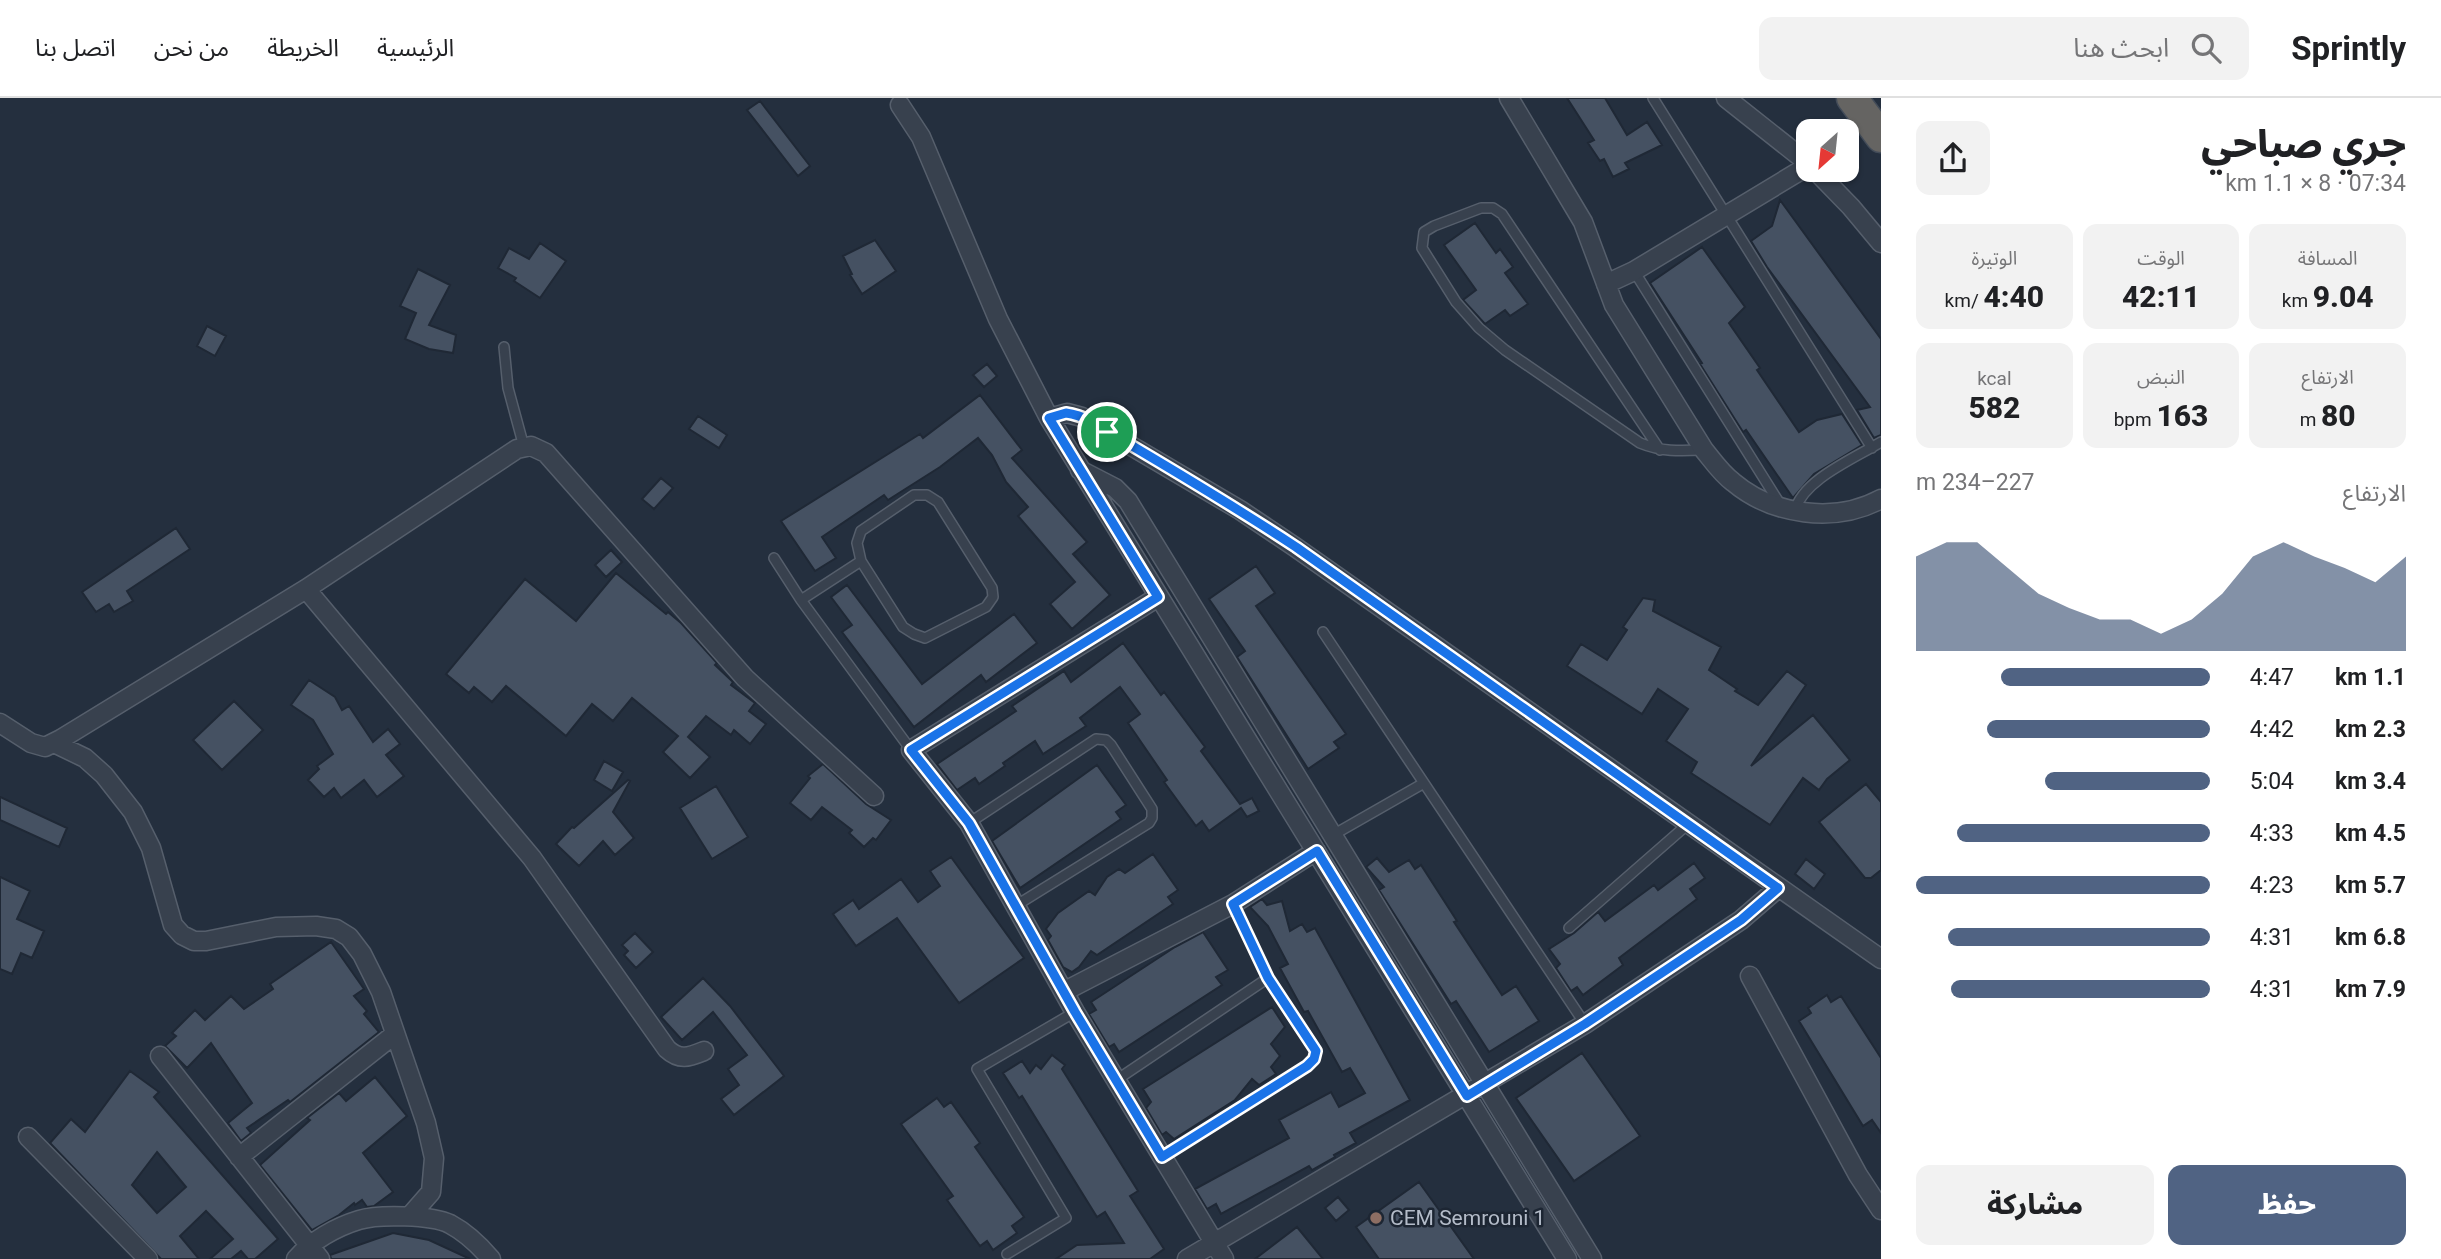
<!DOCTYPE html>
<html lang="ar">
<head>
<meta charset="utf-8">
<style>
  body { margin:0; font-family:Roboto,"Noto Sans Arabic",sans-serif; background:#f2f2f2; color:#202124; direction:rtl; height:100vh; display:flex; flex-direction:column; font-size:26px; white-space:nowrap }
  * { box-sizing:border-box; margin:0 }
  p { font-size:23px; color:#757577 }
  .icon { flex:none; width:38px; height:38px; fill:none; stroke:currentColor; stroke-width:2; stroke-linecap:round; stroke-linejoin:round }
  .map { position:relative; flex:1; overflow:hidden; direction:ltr }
  .drawer { display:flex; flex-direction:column; background:#fff; width:560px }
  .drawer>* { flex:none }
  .needle { width:46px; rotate:207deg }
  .buttons { position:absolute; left:1796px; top:21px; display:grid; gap:14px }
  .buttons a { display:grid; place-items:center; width:63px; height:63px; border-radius:14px; background:#fff; box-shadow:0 2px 5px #0004; font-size:35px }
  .pin { position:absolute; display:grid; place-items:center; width:60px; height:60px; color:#fff; margin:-30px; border:4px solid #fff; border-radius:50%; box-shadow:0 2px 7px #0007 }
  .round { display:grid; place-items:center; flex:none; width:74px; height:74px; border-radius:14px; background:#f2f2f2 }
  .headline { display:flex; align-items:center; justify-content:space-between; height:119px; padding:0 35px }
  h1 { font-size:38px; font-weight:800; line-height:52px }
  .metrics { display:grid; grid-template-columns:repeat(3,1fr); gap:10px; height:119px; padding:7px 35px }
  .metrics div { display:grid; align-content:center; border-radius:14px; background:#f2f2f2; text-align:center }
  .metrics b { font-size:30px; font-weight:800 }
  .metrics small { font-size:19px; font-weight:400 }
  .metrics p { font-size:19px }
  .chart { height:196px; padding:14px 35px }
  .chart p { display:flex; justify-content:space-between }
  .chart svg { width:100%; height:126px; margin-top:7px; fill:#506383; opacity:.7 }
  .cta { display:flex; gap:14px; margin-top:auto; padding:14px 35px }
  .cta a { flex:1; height:80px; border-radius:14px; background:#506383; color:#fff; font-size:28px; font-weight:800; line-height:80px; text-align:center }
  .cta a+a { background:#f2f2f2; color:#202124 }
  ul { padding:0 35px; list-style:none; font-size:23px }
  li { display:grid; grid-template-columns:112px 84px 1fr; align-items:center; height:52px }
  li i { height:18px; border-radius:9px; background:#506383 }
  header { display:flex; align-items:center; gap:42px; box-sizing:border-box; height:98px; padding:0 35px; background:#fff; border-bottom:2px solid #e0e0e0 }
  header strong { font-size:33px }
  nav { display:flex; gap:38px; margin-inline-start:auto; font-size:24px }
  .search { width:490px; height:63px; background:#f2f2f2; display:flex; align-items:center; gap:18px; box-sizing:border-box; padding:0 24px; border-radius:14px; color:#757577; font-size:26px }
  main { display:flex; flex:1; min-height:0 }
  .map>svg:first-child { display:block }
  .building { fill:#455162; stroke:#1f2835; stroke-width:2; fill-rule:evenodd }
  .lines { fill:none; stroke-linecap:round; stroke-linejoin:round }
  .service-casing { stroke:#565f6c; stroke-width:12 }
  .minor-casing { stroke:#565f6c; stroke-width:21 }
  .trunk-casing { stroke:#434c59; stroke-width:33 }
  .service { stroke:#38414e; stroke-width:9 }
  .minor { stroke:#38414e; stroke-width:18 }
  .trunk { stroke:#656462; stroke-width:30 }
  .route-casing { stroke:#fff; stroke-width:14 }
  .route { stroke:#1a73e8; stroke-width:9 }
  .education-dot { fill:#8d6e63; stroke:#1d2633; stroke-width:2.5 }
  .labels { text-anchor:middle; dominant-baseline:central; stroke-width:5; stroke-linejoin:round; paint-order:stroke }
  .poi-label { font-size:21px; fill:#b4bcc9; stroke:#1d2633; text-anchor:start }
</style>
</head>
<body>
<header>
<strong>Sprintly</strong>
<div class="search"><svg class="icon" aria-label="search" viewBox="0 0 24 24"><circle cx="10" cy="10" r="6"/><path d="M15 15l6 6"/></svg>ابحث هنا</div>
<nav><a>الرئيسية</a><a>الخريطة</a><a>من نحن</a><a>اتصل بنا</a></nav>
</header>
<main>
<section class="drawer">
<div class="headline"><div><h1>جري صباحي</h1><p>07:34 · 8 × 1.1 km</p></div><a class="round"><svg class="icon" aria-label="share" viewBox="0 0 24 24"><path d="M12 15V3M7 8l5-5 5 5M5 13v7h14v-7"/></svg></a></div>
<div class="metrics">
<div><p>المسافة</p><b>9.04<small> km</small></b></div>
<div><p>الوقت</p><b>42:11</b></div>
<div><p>الوتيرة</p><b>4:40<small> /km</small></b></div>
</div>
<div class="metrics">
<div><p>الارتفاع</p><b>80<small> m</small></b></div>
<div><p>النبض</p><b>163<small> bpm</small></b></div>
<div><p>kcal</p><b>582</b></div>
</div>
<div class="chart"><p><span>الارتفاع</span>227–234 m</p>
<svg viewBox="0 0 160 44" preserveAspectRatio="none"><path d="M0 44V11L10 6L20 6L30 15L40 24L50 29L60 33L70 33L80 38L90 33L100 24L110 11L120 6L130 11L140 15L150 20L160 11V44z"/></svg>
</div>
<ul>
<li><b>1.1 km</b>4:47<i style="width:71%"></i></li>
<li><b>2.3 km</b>4:42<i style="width:76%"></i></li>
<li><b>3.4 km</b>5:04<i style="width:56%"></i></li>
<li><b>4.5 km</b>4:33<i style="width:86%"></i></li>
<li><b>5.7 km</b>4:23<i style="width:100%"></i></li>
<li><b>6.8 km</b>4:31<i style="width:89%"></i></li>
<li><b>7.9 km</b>4:31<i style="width:88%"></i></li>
</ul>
<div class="cta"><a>حفظ</a><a>مشاركة</a></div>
</section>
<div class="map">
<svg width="1881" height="1161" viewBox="0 0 1881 1161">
  <rect width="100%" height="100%" fill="#242f3e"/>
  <!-- building -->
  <path class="building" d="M 1567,0 L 1605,0 L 1627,37 L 1647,24 L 1662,47 L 1625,65 L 1629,71 L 1613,79 L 1604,61 L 1600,63 L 1588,45 L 1594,42 Z
    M 760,3 L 810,68 L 798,78 L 747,12 Z
    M 1780,102 L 1881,241 L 1881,337 L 1874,340 L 1857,312 L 1870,309 L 1767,169 L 1751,143 L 1772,128 Z
    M 1475,125 L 1496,155 L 1500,151 L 1513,169 L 1505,175 L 1528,206 L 1510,218 L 1505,212 L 1485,226 L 1463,202 L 1476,192 L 1444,147 Z
    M 875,142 L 896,173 L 862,196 L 850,177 L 852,176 L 843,158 Z
    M 540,145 L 566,163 L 540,200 L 514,183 L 516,180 L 498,170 L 509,150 L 529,161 Z
    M 1702,149 L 1745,209 L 1729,225 L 1760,270 L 1757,272 L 1799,334 L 1817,322 L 1842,316 L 1862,347 L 1814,376 L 1793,400 L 1746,332 L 1743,334 L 1700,266 L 1702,265 L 1650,185 Z
    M 418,171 L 450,187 L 429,227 L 456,237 L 453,255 L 429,251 L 405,241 L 416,215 L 400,208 Z
    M 207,228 L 226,238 L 215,258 L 197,248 Z
    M 987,266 L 997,278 L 984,289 L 973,277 Z
    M 980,297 L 1022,352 L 1012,360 L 1087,444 L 1073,456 L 1110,497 L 1072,531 L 1050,506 L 1075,484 L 1018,418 L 1028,409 L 1006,384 L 992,357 L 978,340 L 940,369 L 888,402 L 884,397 L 822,439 L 836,460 L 815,473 L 781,423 L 920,336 L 923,340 Z
    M 698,318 L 727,337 L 719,350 L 689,331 Z
    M 661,380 L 673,390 L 654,411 L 642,401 Z
    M 176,430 L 190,451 L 127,493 L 133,503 L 114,514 L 109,506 L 96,514 L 82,494 Z
    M 611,452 L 622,464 L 606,479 L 595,467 Z
    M 1256,468 L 1275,495 L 1256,508 L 1346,636 L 1334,644 L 1339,650 L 1308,671 L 1237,559 L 1245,553 L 1209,501 Z
    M 616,475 L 666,516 L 668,514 L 681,525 L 717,565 L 715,567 L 733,584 L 731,587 L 755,605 L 749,613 L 766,626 L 750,646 L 734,632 L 731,637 L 706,618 L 688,639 L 710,659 L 690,680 L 663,654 L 678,638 L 632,600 L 613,623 L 592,606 L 566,638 L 506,588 L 492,604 L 474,589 L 469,595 L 446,576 L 525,481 L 576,523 Z
    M 847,487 L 922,586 L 1014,516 L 1037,545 L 986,584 L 981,577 L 914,629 L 842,534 L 852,527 L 831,499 Z
    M 1643,500 L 1655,502 L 1653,513 L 1721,549 L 1709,572 L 1737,591 L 1735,593 L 1758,607 L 1787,573 L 1806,587 L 1751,668 L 1813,617 L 1850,662 L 1827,681 L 1819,692 L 1803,680 L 1770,727 L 1691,675 L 1697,664 L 1666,643 L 1688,611 L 1658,591 L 1642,616 L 1567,568 L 1581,546 L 1607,562 L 1627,532 L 1623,529 Z
    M 1123,545 L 1161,597 L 1164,594 L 1205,649 L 1201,653 L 1240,706 L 1252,700 L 1259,713 L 1247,719 L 1241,710 L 1209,733 L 1202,723 L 1196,728 L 1164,684 L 1167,682 L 1128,625 L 1140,616 L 1120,589 L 1080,620 L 1086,628 L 1043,656 L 1035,643 L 1003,665 L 1005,668 L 979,686 L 975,680 L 957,692 L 937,666 L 1016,613 L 1012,608 L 1064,573 L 1071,584 Z
    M 309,582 L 335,599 L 342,612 L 349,608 L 373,644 L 388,631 L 400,646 L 386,657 L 404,678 L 377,699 L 364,682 L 341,700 L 334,690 L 324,699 L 308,682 L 319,671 L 317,668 L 333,656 L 313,622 L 291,607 Z
    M 234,603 L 263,632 L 222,672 L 193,642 Z
    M 604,663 L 623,674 L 612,693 L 594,682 Z
    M 823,666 L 866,706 L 891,722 L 876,742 L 873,740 L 864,749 L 849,735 L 852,732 L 822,709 L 811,722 L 790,705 L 810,680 L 808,678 Z
    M 1097,667 L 1126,707 L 1116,714 L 1121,721 L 1020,790 L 992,743 Z
    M 628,682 L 630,683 L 613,714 L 634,740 L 615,757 L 603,743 L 579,768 L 556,746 L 572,729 L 574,730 Z
    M 1866,686 L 1881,704 L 1881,772 L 1871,780 L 1865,780 L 1819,724 Z
    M 716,688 L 748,739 L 712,761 L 680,710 Z
    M 0,699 L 67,730 L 59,749 L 0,722 Z
    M 1153,756 L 1178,792 L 1168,799 L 1173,806 L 1097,857 L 1091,853 L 1079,869 L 1072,874 L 1063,869 L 1048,842 L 1051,838 L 1046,831 L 1058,815 L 1089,793 L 1095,797 L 1107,779 L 1119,771 L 1125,775 Z
    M 951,759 L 1024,860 L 959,905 L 897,820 L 856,848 L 833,816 L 853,802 L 859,811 L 901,781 L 918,804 L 940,788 L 930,773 Z
    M 1377,760 L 1389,774 L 1409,762 L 1415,771 L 1421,767 L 1457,823 L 1454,824 L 1502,897 L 1516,888 L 1539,923 L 1489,954 L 1456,903 L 1451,906 L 1379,792 L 1384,789 L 1366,769 Z
    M 1806,761 L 1825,776 L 1814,791 L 1795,776 Z
    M 1694,765 L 1705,780 L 1690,791 L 1697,801 L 1619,860 L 1623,867 L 1583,897 L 1577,889 L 1571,893 L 1556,870 L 1560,866 L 1549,851 L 1574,835 L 1598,814 L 1605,823 L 1654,787 L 1658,792 Z
    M 0,779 L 30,793 L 17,821 L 44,833 L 32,860 L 21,855 L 12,876 L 0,871 Z
    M 1262,801 L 1267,807 L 1282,803 L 1290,833 L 1302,826 L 1307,834 L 1315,830 L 1410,1002 L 1350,1035 L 1356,1045 L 1334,1057 L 1335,1059 L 1312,1072 L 1309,1068 L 1221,1116 L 1216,1106 L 1207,1111 L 1195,1091 L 1289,1040 L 1279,1022 L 1331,994 L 1339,1009 L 1365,995 L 1350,970 L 1342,974 L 1308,913 L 1304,914 L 1280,870 L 1288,866 L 1268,828 L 1250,809 Z
    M 1203,834 L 1228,872 L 1216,879 L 1222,887 L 1119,954 L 1114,946 L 1109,949 L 1089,916 L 1096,912 L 1091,904 L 1175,849 Z
    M 635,835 L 653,854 L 636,870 L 624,857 L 628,853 L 622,847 Z
    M 331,844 L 364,891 L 354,898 L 367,913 L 364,916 L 379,934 L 290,1004 L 288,1002 L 247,1030 L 251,1035 L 241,1043 L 228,1025 L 252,1005 L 211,945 L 187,970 L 165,948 L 176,938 L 172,935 L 195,912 L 205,922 L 231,898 L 244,911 L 273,891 L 270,886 Z
    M 703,880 L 730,908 L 784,978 L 734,1017 L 721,1001 L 739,987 L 728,971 L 747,957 L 713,914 L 682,942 L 661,919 Z
    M 1827,897 L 1831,904 L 1841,898 L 1881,960 L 1881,1035 L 1872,1022 L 1863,1028 L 1799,923 L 1811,915 L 1808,910 Z
    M 1272,909 L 1285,929 L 1271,946 L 1280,958 L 1271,969 L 1276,976 L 1259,987 L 1252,981 L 1235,1002 L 1174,1041 L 1166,1034 L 1162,1037 L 1146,1010 L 1151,1004 L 1143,991 Z
    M 1582,955 L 1640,1038 L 1574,1083 L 1516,1000 Z
    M 1052,957 L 1065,967 L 1062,971 L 1138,1093 L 1130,1098 L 1164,1151 L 1150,1161 L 1056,1161 L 1077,1147 L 1124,1145 L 1105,1114 L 1097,1119 L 1022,998 L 1019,1000 L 1003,975 L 1022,963 L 1030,975 L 1036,967 L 1041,971 Z
    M 130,973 L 159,994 L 154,999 L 278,1141 L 255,1161 L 248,1161 L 241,1153 L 231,1161 L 210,1161 L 233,1141 L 206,1113 L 180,1138 L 199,1161 L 161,1161 L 50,1045 L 71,1021 L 85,1034 ZM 157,1054 L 186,1089 L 157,1115 L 132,1087 Z
    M 375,979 L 407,1018 L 363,1055 L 393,1094 L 374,1108 L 367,1109 L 362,1102 L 355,1107 L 354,1105 L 339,1117 L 312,1132 L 260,1067 L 310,1022 L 307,1020 L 339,995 L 346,1003 Z
    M 937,1000 L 944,1009 L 951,1004 L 980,1045 L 975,1049 L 1024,1119 L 1012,1128 L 1017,1135 L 993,1152 L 987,1143 L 980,1148 L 947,1102 L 953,1098 L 901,1026 Z
    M 1419,1084 L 1474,1161 L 1379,1161 L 1356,1129 Z
    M 1338,1099 L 1349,1112 L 1336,1123 L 1325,1110 Z
    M 1297,1129 L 1323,1161 L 1255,1161 Z
    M 393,1135 L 429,1142 L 470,1161 L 331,1161 L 330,1157 Z"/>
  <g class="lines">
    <defs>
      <path id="service" d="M 1653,0 L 1872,350
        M 1634,173 L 1780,406
        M 504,249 L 508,290 L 524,349
        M 1660,352 L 1502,116 L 1493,110 L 1481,110 L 1434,128 L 1424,134 L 1422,150 L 1456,204 L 1479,230 L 1505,252 L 1640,345 C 1662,354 1680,353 1704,352
        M 914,397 L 927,397 L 938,404 L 992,490 L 993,499 L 986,509 L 925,540 L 914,536 L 903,529 L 861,463 L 857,445 L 861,433 Z
        M 1795,413 C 1802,382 1855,360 1881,344
        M 774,460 L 801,502 L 911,652
        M 801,502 L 861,463
        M 1323,534 L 1585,926
        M 969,725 L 1096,641 L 1106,642 L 1111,647 L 1152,711 L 1152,720 L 1149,725 L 1017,807
        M 1333,737 L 1424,685
        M 1569,830 L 1688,726
        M 1115,983 L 1268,880
        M 1162,1059 L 1307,968 L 1314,961 L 1316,953 L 1268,880 L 1233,806
        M 1007,1156 L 1066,1120 L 977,971 L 1075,914"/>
      <path id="minor" d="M 1509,0 L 1583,124 L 1614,207 L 1704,352 C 1713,363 1721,375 1733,384 C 1772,417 1835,426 1881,401
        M 1726,0 L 1808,65
        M 900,7 L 921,39 L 998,221 L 1049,320 L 1567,1161
        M 1815,72 L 1851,109 L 1881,145
        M 1606,186 L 1634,173 L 1808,68
        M 1049,320 L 1067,315 L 1082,319 L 1240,412 L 1295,449 L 1881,861
        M 1080,372 L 1115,390 L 1128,403 L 1592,1161
        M 306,491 L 532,760 L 667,951 C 680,963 689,959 704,953
        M 1158,499 L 911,652 L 969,725 L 1075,914 L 1224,1161
        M 0,625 L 31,645 L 45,649 L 61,641 L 306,491 L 517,351 L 531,348 L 546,355 L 745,580 L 874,698
        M 54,645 L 85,660 L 104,677 L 133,714 L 151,750 L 173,827 L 182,837 L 194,843 L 206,843 L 276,829 L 316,828 L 336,831 L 349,839 L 362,856 L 381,894 L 426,1025 L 434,1060 L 431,1094 L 410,1118
        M 1750,878 L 1858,1077 L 1881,1112
        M 1065,893 L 1233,806 L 1316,753
        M 160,958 L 320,1161
        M 28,1039 L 148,1161
        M 239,1059 L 395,936
        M 296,1161 C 311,1143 336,1129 359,1122 C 378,1116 432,1117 450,1126 C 465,1134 480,1148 491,1161
        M 1187,1161 L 1585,926 L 1741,822 L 1778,790"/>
      <path id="trunk" d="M 1852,0 L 1881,39"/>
    </defs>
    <!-- service casing -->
    <use href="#service" class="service-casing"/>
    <!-- minor casing -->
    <use href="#minor" class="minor-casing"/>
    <!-- trunk casing -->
    <use href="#trunk" class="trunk-casing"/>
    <!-- service -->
    <use href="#service" class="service"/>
    <!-- minor -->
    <use href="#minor" class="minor"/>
    <!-- trunk -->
    <use href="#trunk" class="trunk"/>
  </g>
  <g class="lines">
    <defs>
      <path id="route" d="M 1066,315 C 1090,318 1113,337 1134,349 C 1188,381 1243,414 1296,449 L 1778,790 L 1741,822 L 1585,926 L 1467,998 L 1317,753 L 1233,806 L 1268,880 L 1316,953 L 1314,961 L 1307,968 L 1162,1059 L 1075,914 L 969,725 L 911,652 L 1158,499 L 1049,320 Z"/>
    </defs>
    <!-- route casing -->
    <use href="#route" class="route-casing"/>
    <!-- route -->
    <use href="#route" class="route"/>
  </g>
  <!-- markers -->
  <circle class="education-dot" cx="1376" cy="1120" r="7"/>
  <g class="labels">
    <!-- poi labels -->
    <g class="poi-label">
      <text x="1390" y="1120">CEM Semrouni 1</text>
    </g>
  </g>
</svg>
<div class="buttons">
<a><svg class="needle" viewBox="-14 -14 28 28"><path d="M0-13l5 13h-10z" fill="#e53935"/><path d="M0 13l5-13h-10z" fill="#757577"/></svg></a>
</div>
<div class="pin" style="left:1107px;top:334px;background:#1e9e55"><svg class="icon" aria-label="arrive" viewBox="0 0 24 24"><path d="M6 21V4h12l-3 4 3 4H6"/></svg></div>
</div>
</main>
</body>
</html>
